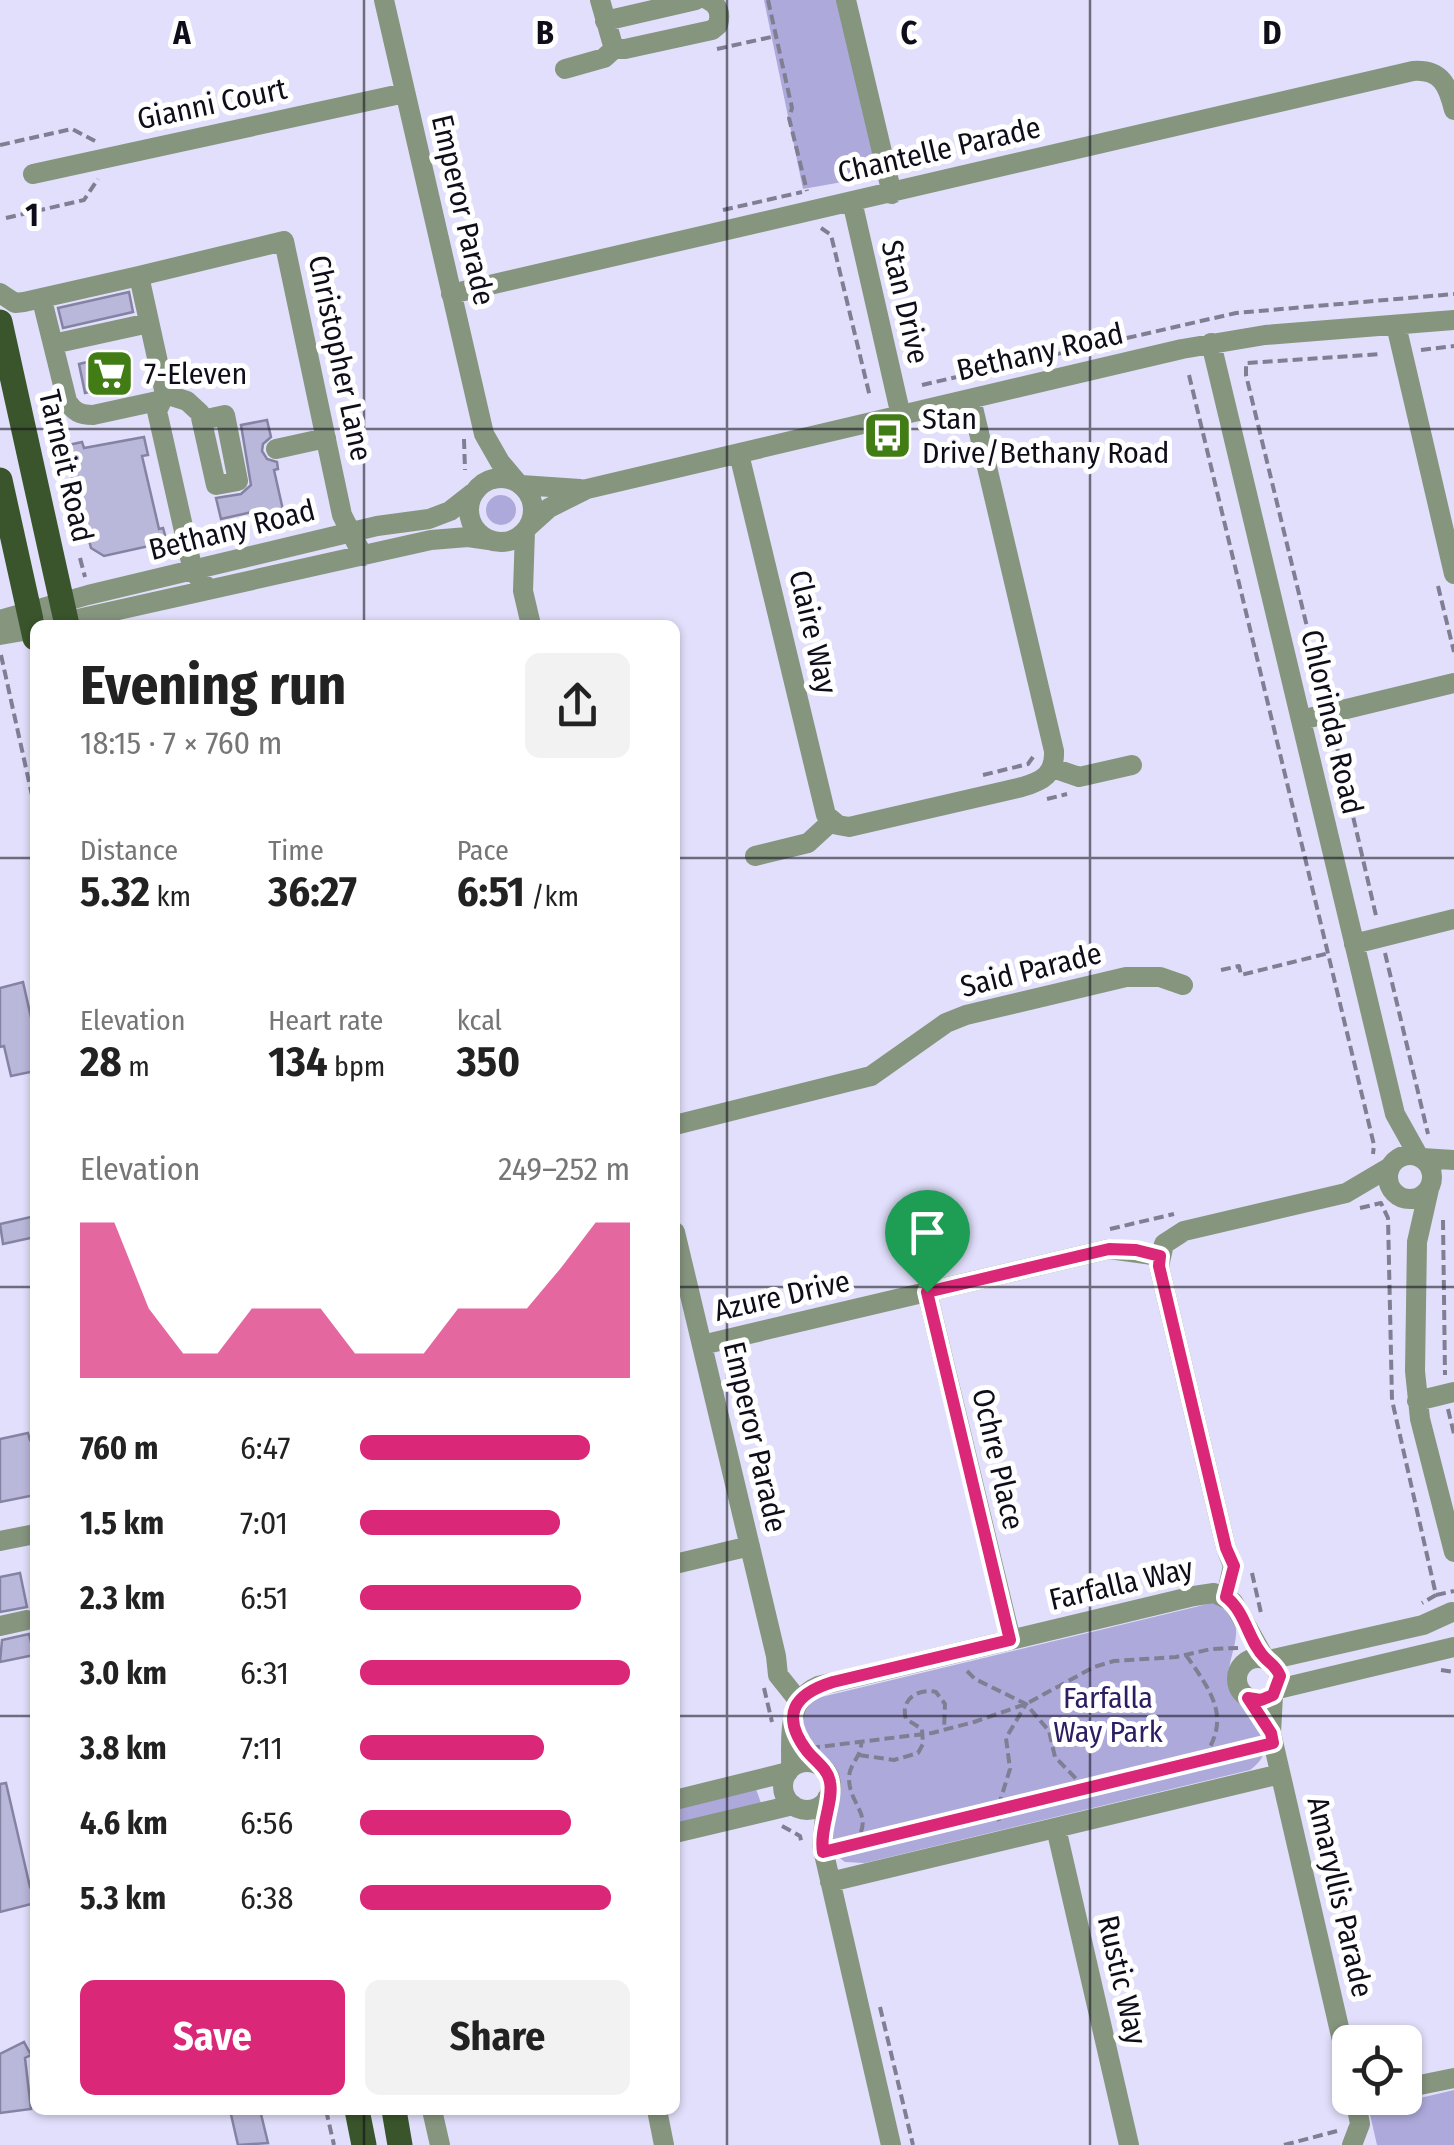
<!DOCTYPE html>
<html lang="en">
<head>
<meta charset="utf-8">
<style>
  body { margin:0; font-family:"Fira Sans Condensed",sans-serif; background:#f2f2f2; color:#222; height:100vh; display:flex; flex-direction:column; font-size:38px; white-space:nowrap }
  * { box-sizing:border-box; margin:0 }
  p { font-size:32px; color:#767676 }
  .icon { flex:none; width:55px; height:55px; fill:none; stroke:currentColor; stroke-width:2; stroke-linecap:round; stroke-linejoin:round }
  .map { position:relative; flex:1; overflow:hidden }
  .panel { position:absolute; left:30px; top:620px; width:650px; height:1495px; display:flex; flex-direction:column; background:#fff; border-radius:15px; box-shadow:0 2px 8px #0004 }
  .panel>* { flex:none }
  .buttons { position:absolute; left:1332px; top:2025px; display:grid; gap:20px }
  .buttons a { display:grid; place-items:center; width:90px; height:90px; border-radius:15px; background:#fff; box-shadow:0 2px 8px #0004; font-size:50px }
  .pin { position:absolute; display:grid; place-items:center; width:85px; height:85px; color:#fff; margin:-102px -42px; border-radius:50% 50% 50% 0; rotate:-45deg; box-shadow:0 0 10px #0007 }
  .pin .icon { rotate:45deg }
  .round { display:grid; place-items:center; flex:none; width:105px; height:105px; border-radius:15px; background:#f2f2f2 }
  .headline { display:flex; align-items:center; justify-content:space-between; height:170px; padding:0 50px }
  h1 { font-size:55px; font-weight:700; line-height:75px }
  .stats { display:grid; grid-template-columns:repeat(3,1fr); gap:15px; height:170px; padding:10px 50px }
  .stats div { display:grid; align-content:center }
  .stats b { font-size:42px; font-weight:700 }
  .stats small { font-size:28px; font-weight:400 }
  .stats p { font-size:28px }
  .chart { height:280px; padding:20px 50px }
  .chart p { display:flex; justify-content:space-between }
  .chart svg { width:100%; height:180px; margin-top:10px; fill:#db2777; opacity:.7 }
  .button { display:flex; gap:20px; margin-top:auto; padding:20px 50px }
  .button a { flex:1; height:115px; border-radius:15px; background:#db2777; color:#fff; font-size:40px; font-weight:700; line-height:115px; text-align:center }
  .button a+a { background:#f2f2f2; color:#222 }
  ul { padding:0 50px; list-style:none; font-size:32px }
  li { display:grid; grid-template-columns:160px 120px 1fr; align-items:center; height:75px }
  li i { height:25px; border-radius:12px; background:#db2777 }
  .map>svg:first-child { display:block }
  .green { fill:#ada9db }
  .building { fill:#bab8da; stroke:#8583a3; stroke-width:2.5 }
  .lines { fill:none; stroke-linecap:round; stroke-linejoin:round }
  .path { stroke:#807e93; stroke-width:4; stroke-dasharray:10 5; stroke-linecap:butt }
  .minor { stroke:#85957e; stroke-width:20 }
  .major { stroke:#3a552c; stroke-width:25 }
  .route-casing { stroke:#fff; stroke-width:20 }
  .route { stroke:#db2777; stroke-width:12 }
  .grid { fill:none; stroke:#0f0d19; stroke-width:2.5; stroke-opacity:0.55 }
  .labels { text-anchor:middle; dominant-baseline:central; stroke-width:10; stroke-linejoin:round; paint-order:stroke }
  .street-label { font-size:30px; fill:#0f0d19; stroke:#fff }
  .poi-label { font-size:30px; fill:#0f0d19; stroke:#fff; text-anchor:start }
  .park-label { font-size:30px; fill:#2d1d62; stroke:#fff }
  .grid-label { font-size:32px; text-anchor:middle; font-weight:bold; fill:#0f0d19; stroke:#fff; stroke-width:10; stroke-linejoin:round; paint-order:stroke }
</style>
</head>
<body>
<div class="map">
<svg width="1454" height="2145" viewBox="0 0 1454 2145">
  <rect width="100%" height="100%" fill="#e1dffb"/>
  <!-- green -->
  <path class="green" d="M 764,0 L 839,0 L 877,169 L 876,176 L 803,189 Z
    M486 510a15 15 0 1 1 30 0a15 15 0 1 1-30 0Z
    M 1212,1603 C 1258,1620 1223,1656 1229,1685 C 1234,1708 1292,1739 1250,1770 L 865,1863 L 845,1862 C 811,1838 842,1805 837,1780 C 830,1748 781,1745 813,1699 Z
    M 756,1789 L 761,1803 L 675,1826 L 675,1808 Z
    M 1454,2090 L 1454,2145 L 1377,2145 L 1369,2110 Z"/>
  <!-- building -->
  <path class="building" d="M 129,292 L 133,312 L 63,328 L 58,308 Z
    M 121,354 L 128,383 L 85,393 L 79,364 Z
    M 267,420 L 271,437 L 263,444 L 262,451 L 267,459 L 277,462 L 278,469 L 274,470 L 285,519 L 255,526 L 252,512 L 221,519 L 216,498 L 241,494 L 251,485 L 241,425 Z
    M 144,437 L 148,455 L 142,456 L 159,529 L 163,528 L 167,542 L 104,556 L 91,548 L 64,446 L 82,442 L 84,448 Z
    M 23,982 L 35,1035 L 35,1071 L 11,1076 L 4,1046 L 0,1047 L 0,988 Z
    M 35,1216 L 35,1237 L 3,1244 L 0,1224 Z
    M 28,1433 L 30,1440 L 35,1439 L 35,1495 L 0,1502 L 0,1439 Z
    M 20,1573 L 27,1607 L 0,1612 L 0,1577 Z
    M 29,1634 L 34,1655 L 0,1662 L 2,1640 Z
    M 6,1783 L 30,1887 L 35,1885 L 35,1903 L 0,1912 L 0,1784 Z
    M 24,2042 L 31,2055 L 25,2058 L 31,2109 L 0,2113 L 0,2054 Z
    M 230,2110 L 260,2110 L 268,2143 L 238,2145 Z"/>
  <g class="lines">
    <!-- path -->
    <path class="path" d="M 768,0 L 792,108 L 789,118 L 807,191
      M 717,49 L 776,36
      M 0,145 L 72,129 L 95,141
      M 723,210 L 802,192
      M 6,218 L 84,200 L 98,179
      M 821,228 L 831,235 L 870,397
      M 1421,350 L 1454,346
      M 1189,375 L 1374,1145 L 1373,1154
      M 922,385 L 1236,313 L 1454,294
      M 464,439 L 465,470
      M 80,558 L 85,577
      M 1438,586 L 1454,652
      M 1,655 L 35,809
      M 1324,697 L 1246,375 L 1246,363 L 1382,354
      M 1333,730 L 1377,920
      M 983,775 L 1028,764 L 1033,757
      M 1047,799 L 1067,794
      M 1385,953 L 1428,1134
      M 1221,970 L 1239,966 L 1241,975 L 1329,953
      M 1360,1208 L 1381,1203 L 1388,1218 L 1392,1400 L 1436,1595 L 1422,1603
      M 1443,1220 L 1445,1375
      M 1110,1229 L 1174,1214
      M 1448,1409 L 1454,1434
      M 1252,1573 L 1261,1613
      M 1436,1595 L 1454,1591
      M 1186,1655 C 1213,1694 1233,1720 1200,1762
      M 1441,1670 L 1454,1672
      M 967,1671 L 975,1679 L 1026,1704 L 1049,1731 L 1055,1757 L 1086,1789
      M 764,1688 L 772,1722
      M 810,1748 L 932,1733 L 974,1722 L 1026,1704 L 1094,1667 L 1114,1661 L 1176,1657 L 1211,1649 L 1238,1648
      M 859,1755 L 894,1760 L 918,1753 L 923,1744 L 922,1729 L 906,1719 C 900,1700 917,1688 936,1692 L 945,1704 L 944,1729
      M 999,1821 L 997,1811 L 1010,1769 L 1006,1738 L 1026,1704
      M 782,1826 L 800,1836 L 802,1845
      M 853,1845 C 877,1815 849,1807 849,1778 C 849,1763 863,1756 861,1741
      M 842,1848 L 1256,1748
      M 880,2007 L 913,2145
      M 1377,2106 L 1378,2109 L 1400,2104
      M 326,2110 L 334,2145
      M 1284,2145 L 1337,2131"/>
    <!-- minor -->
    <path class="minor" d="M 384,0 L 484,434 L 500,462 L 516,481
      M 600,0 L 614,49
      M 846,0 L 892,194
      M 605,21 L 696,0
      M 565,69 L 604,58 L 614,49 L 625,49 L 712,30 L 718,25 C 721,14 719,5 708,0
      M 33,174 L 405,93
      M 852,201 L 901,416
      M 0,293 L 15,303 L 24,302 L 139,276
      M 451,294 L 1413,71 C 1441,69 1448,85 1454,110
      M 42,300 L 67,401 C 74,412 80,415 93,415 L 162,400
      M 1396,325 L 1454,574
      M 1211,343 L 1395,1114 L 1419,1157
      M 53,344 L 149,323
      M 165,394 L 187,401 L 200,413 L 216,485 L 238,481 L 225,415 L 202,420
      M 276,449 L 326,438
      M 739,454 L 826,815 L 838,825 L 849,827 L 1022,787 C 1043,781 1055,774 1054,751 L 971,399
      M469 510a32 32 0 1 1 64 0a32 32 0 1 1-64 0Z
      M 521,485 L 580,489
      M 529,526 L 549,508 L 587,489 L 1182,349 L 1265,335 L 1454,320
      M 525,531 L 523,591 L 531,625
      M 208,589 L 193,571 L 157,411 L 165,394 L 139,276 L 284,241 L 342,515 L 363,556
      M 0,620 L 88,595 L 377,526 L 429,519 L 450,511 L 473,493
      M 51,625 L 431,540 L 468,537 L 489,540
      M 0,635 L 35,629
      M 1301,720 L 1454,683
      M 1053,768 L 1079,777 L 1132,765
      M 755,856 L 808,843 L 832,821
      M 1354,944 L 1454,919
      M 675,1125 L 871,1076 L 946,1023 L 966,1015 L 1126,977 L 1160,977 L 1183,985
      M1388 1177a22 22 0 1 1 44 0a22 22 0 1 1-44 0Z
      M 1422,1158 L 1454,1160
      M 1429,1189 L 1417,1242 L 1415,1371 L 1420,1419 L 1454,1552
      M 675,1232 L 776,1656 L 778,1675 L 798,1700
      M 927,1292 L 1011,1640
      M 702,1345 L 1109,1249 L 1160,1256
      M 1417,1401 L 1454,1392
      M 0,1541 L 35,1534
      M 675,1564 L 750,1546
      M 1226,1597 L 1233,1566 L 1226,1548 L 1159,1266 L 1164,1244 L 1184,1231 L 1346,1193 L 1390,1167
      M 0,1626 L 27,1620
      M1237 1679a21 21 0 1 1 42 0a21 21 0 1 1-42 0Z
      M 1269,1660 L 1423,1625 L 1452,1612
      M 1278,1689 L 1454,1647
      M 1273,1695 L 1271,1733 L 1350,2075
      M783 1786a24 24 0 1 1 48 0a24 24 0 1 1-48 0Z
      M 791,1768 C 792,1738 785,1701 818,1686 L 1194,1596 L 1214,1593 L 1233,1602 L 1265,1659
      M 827,1798 L 822,1845 L 891,2145
      M 675,1800 L 788,1772
      M 1056,1828 L 1129,2145
      M 675,1833 L 793,1805
      M 830,1882 L 1280,1774
      M 1405,2088 L 1454,2078
      M 432,2110 L 440,2145
      M 657,2110 L 664,2145
      M 1352,2145 L 1360,2124 L 1355,2098"/>
    <!-- major -->
    <path class="major" d="M 0,322 L 67,625
      M 0,480 L 35,638
      M 357,2110 L 364,2145
      M 394,2110 L 400,2145"/>
  </g>
  <g class="lines">
    <defs>
      <path id="route" d="M 1109,1249 L 1136,1250 L 1160,1256 L 1159,1266 L 1226,1548 L 1234,1566 L 1226,1597 C 1246,1612 1248,1641 1265,1658 C 1272,1665 1276,1666 1280,1676 L 1273,1695 L 1261,1700 L 1248,1698 L 1271,1733 L 1273,1743 L 823,1852 C 819,1830 834,1801 830,1782 C 828,1769 815,1761 807,1751 C 780,1715 794,1694 833,1682 L 1010,1640 L 927,1292 Z"/>
    </defs>
    <!-- route casing -->
    <use href="#route" class="route-casing"/>
    <!-- route -->
    <use href="#route" class="route"/>
  </g>
  <!-- grid -->
  <path class="grid" d="M 364,0 L 364,625M 727,0 L 727,2145M 1090,0 L 1090,2145M 0,429 L 1454,429M 0,858 L 35,858M 675,858 L 1454,858M 0,1287 L 35,1287M 675,1287 L 1454,1287M 0,1716 L 35,1716M 675,1716 L 1454,1716M 364,2110 L 364,2145"/>
  <!-- icons -->
  <defs>
    <symbol id="supermarket-square" viewBox="-11 -11 22 22"><rect x="-9" y="-9" width="18" height="18" rx="4" fill="#417c15" stroke="#fff"/><path d="M-6-5.5h2.5l.6 2H6L4.5 2H-2.5L-4.4-4H-6ZM-1.5 3.2a1.3 1.3 0 1 0 .1 0ZM3 3.2a1.3 1.3 0 1 0 .1 0Z" fill="#fff"/></symbol>
    <symbol id="bus-square" viewBox="-11 -11 22 22"><rect x="-9" y="-9" width="18" height="18" rx="4" fill="#417c15" stroke="#fff"/><path d="M-5-6H5V4H4V6H2V4H-2V6H-4V4H-5ZM-3.5-4V0h7V-4ZM-3.5 1.2v1.5H-2V1.2ZM2 1.2v1.5H3.5V1.2Z" fill="#fff"/></symbol>
  </defs>
  <g fill-rule="evenodd">
    <use href="#supermarket-square" x="82" y="346" width="55" height="55"/>
    <use href="#bus-square" x="860" y="408" width="55" height="55"/>
  </g>
  <g class="labels">
    <!-- street labels -->
    <g class="street-label">
      <text transform="translate(212 104) rotate(-12)">Gianni Court</text>
      <text transform="translate(939 150) rotate(-13)">Chantelle Parade</text>
      <text transform="translate(463 210) rotate(77)">Emperor Parade</text>
      <text transform="translate(905 302) rotate(77)">Stan Drive</text>
      <text transform="translate(1040 352) rotate(-13)">Bethany Road</text>
      <text transform="translate(340 358) rotate(78)">Christopher Lane</text>
      <text transform="translate(66 466) rotate(77)">Tarneit Road</text>
      <text transform="translate(232 530) rotate(-14)">Bethany Road</text>
      <text transform="translate(813 632) rotate(77)">Claire Way</text>
      <text transform="translate(1332 722) rotate(77)">Chlorinda Road</text>
      <text transform="translate(1031 970) rotate(-14)">Said Parade</text>
      <text transform="translate(782 1296) rotate(-13)">Azure Drive</text>
      <text transform="translate(755 1437) rotate(77)">Emperor Parade</text>
      <text transform="translate(998 1459) rotate(77)">Ochre Place</text>
      <text transform="translate(1121 1584) rotate(-13)">Farfalla Way</text>
      <text transform="translate(1340 1897) rotate(77)">Amaryllis Parade</text>
      <text transform="translate(1122 1980) rotate(77)">Rustic Way</text>
    </g>
    <!-- poi labels -->
    <g class="poi-label">
      <text x="144" y="374">7-Eleven</text>
      <text x="922" y="419">Stan<tspan x="922" dy="34">Drive/Bethany Road</tspan></text>
    </g>
    <!-- park labels -->
    <g class="park-label">
      <text x="1108" y="1698">Farfalla<tspan x="1108" dy="34">Way Park</tspan></text>
    </g>
  </g>
  <g class="grid-label">
    <text x="182" y="44">A</text>
    <text x="545" y="44">B</text>
    <text x="909" y="44">C</text>
    <text x="1272" y="44">D</text>
    <text x="32" y="226">1</text>
  </g>
</svg>
<div class="buttons">
<a><svg class="icon" aria-label="locate" viewBox="0 0 24 24"><circle cx="12" cy="12" r="6"/><path d="M12 2v4M12 18v4M2 12h4M18 12h4"/></svg></a>
</div>
<div class="pin" style="left:927px;top:1292px;background:#1e9e55"><svg class="icon" aria-label="arrive" viewBox="0 0 24 24"><path d="M6 21V4h12l-3 4 3 4H6"/></svg></div>
<section class="panel">
<div class="headline"><div><h1>Evening run</h1><p>18:15 · 7 × 760 m</p></div><a class="round"><svg class="icon" aria-label="share" viewBox="0 0 24 24"><path d="M12 15V3M7 8l5-5 5 5M5 13v7h14v-7"/></svg></a></div>
<div class="stats">
<div><p>Distance</p><b>5.32<small> km</small></b></div>
<div><p>Time</p><b>36:27</b></div>
<div><p>Pace</p><b>6:51<small> /km</small></b></div>
</div>
<div class="stats">
<div><p>Elevation</p><b>28<small> m</small></b></div>
<div><p>Heart rate</p><b>134<small> bpm</small></b></div>
<div><p>kcal</p><b>350</b></div>
</div>
<div class="chart"><p><span>Elevation</span>249–252 m</p>
<svg viewBox="0 0 160 44" preserveAspectRatio="none"><path d="M0 44V6L10 6L20 27L30 38L40 38L50 27L60 27L70 27L80 38L90 38L100 38L110 27L120 27L130 27L140 17L150 6L160 6V44z"/></svg>
</div>
<ul>
<li><b>760 m</b>6:47<i style="width:85%"></i></li>
<li><b>1.5 km</b>7:01<i style="width:74%"></i></li>
<li><b>2.3 km</b>6:51<i style="width:82%"></i></li>
<li><b>3.0 km</b>6:31<i style="width:100%"></i></li>
<li><b>3.8 km</b>7:11<i style="width:68%"></i></li>
<li><b>4.6 km</b>6:56<i style="width:78%"></i></li>
<li><b>5.3 km</b>6:38<i style="width:93%"></i></li>
</ul>
<div class="button"><a>Save</a><a>Share</a></div>
</section>
</div>
</body>
</html>
